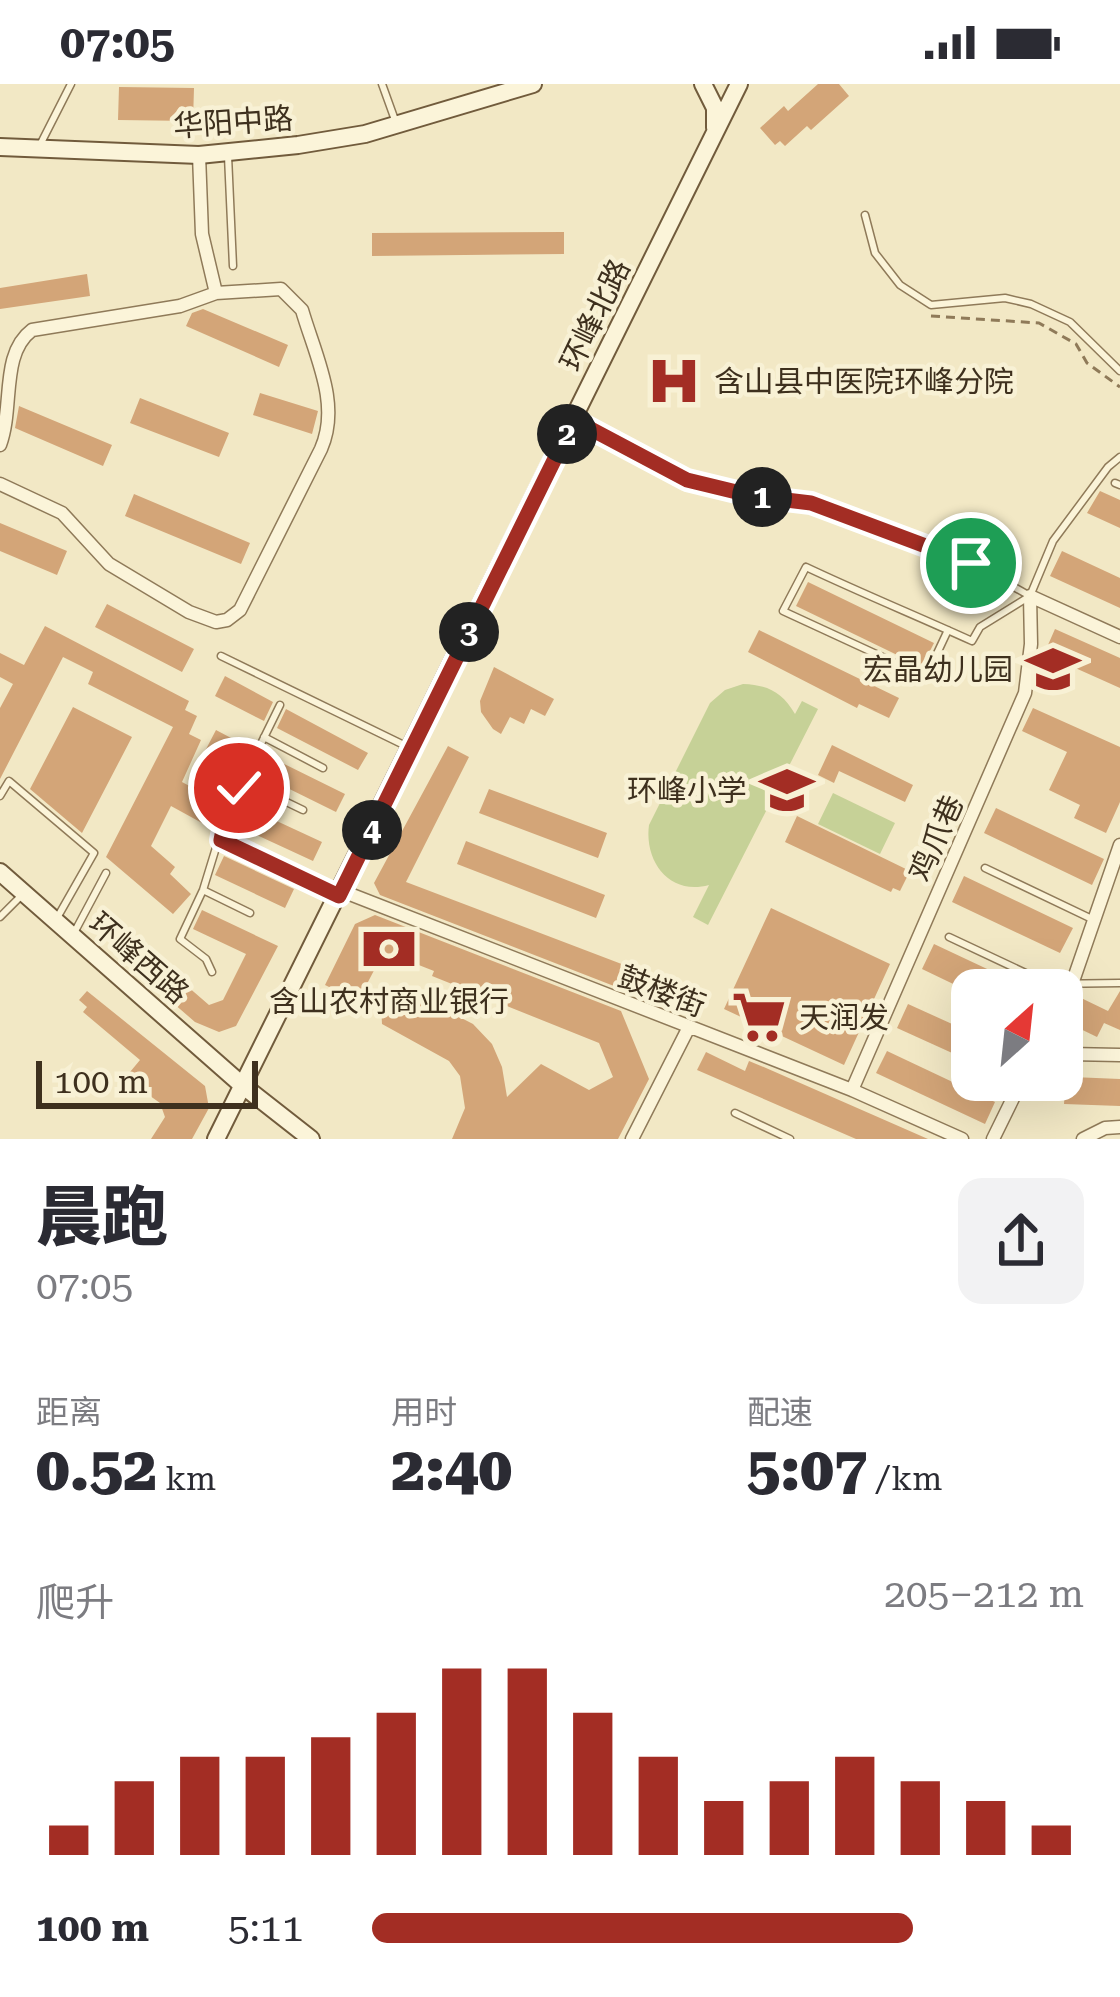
<!DOCTYPE html>
<html lang="zh">
<head>
<meta charset="utf-8">
<style>
  body { margin:0; font-family:"Roboto Serif","Noto Sans SC",serif; background:#f2f2f3; color:#2b2b33; height:100vh; display:flex; flex-direction:column; font-size:45px; white-space:nowrap }
  * { box-sizing:border-box; margin:0 }
  p { font-size:39px; color:#7c7c81 }
  .icon { flex:none; width:66px; height:66px; fill:none; stroke:currentColor; stroke-width:2; stroke-linecap:round; stroke-linejoin:round }
  .map { position:relative; height:1055px; overflow:hidden }
  .panel { display:flex; flex-direction:column; background:#fff; flex:1 }
  .panel>* { flex:none }
  .needle { width:78px; rotate:27deg }
  .buttons { position:absolute; left:951px; top:885px; display:grid; gap:24px }
  .buttons a { display:grid; place-items:center; width:132px; height:132px; border-radius:24px; background:#fff; box-shadow:0 12px 48px #0002; font-size:60px }
  .scale { position:absolute; left:36px; bottom:30px; width:222px; box-sizing:border-box; padding-left:12px; border:6px solid #3e301e; border-top:0; font-size:33px; line-height:42px; white-space:nowrap; color:#3e301e; -webkit-text-stroke:9px #f8f1d5; paint-order:stroke }
  .pin { position:absolute; display:grid; place-items:center; width:102px; height:102px; color:#fff; margin:-51px; border:6px solid #fff; border-radius:50%; box-shadow:0 3px 12px #0007 }
  .km { position:absolute; width:60px; height:60px; margin:-30px; border-radius:50%; background:#222; color:#fff; font-size:33px; line-height:60px; text-align:center }
  .round { display:grid; place-items:center; flex:none; width:126px; height:126px; border-radius:24px; background:#f2f2f3 }
  .headline { display:flex; align-items:center; justify-content:space-between; height:204px; padding:0 36px }
  h1 { font-size:66px; font-weight:800; line-height:90px }
  .stats { display:grid; grid-template-columns:repeat(3,1fr); gap:18px; height:204px; padding:12px 36px }
  .stats div { display:grid; align-content:center }
  .stats b { font-size:60px; font-weight:800 }
  .stats small { font-size:33px; font-weight:400 }
  .stats p { font-size:33px }
  .chart { height:336px; padding:24px 36px }
  .chart p { display:flex; justify-content:space-between }
  .chart svg { width:100%; height:216px; margin-top:12px; stroke:#a32d24; stroke-width:6 }
  ul { padding:0 36px; list-style:none; font-size:39px }
  li { display:grid; grid-template-columns:192px 144px 1fr; align-items:center; height:90px }
  li i { height:30px; border-radius:15px; background:#a32d24 }
  .status { display:flex; justify-content:space-between; align-items:center; height:84px; padding:0 60px; background:#fff; direction:ltr }
  .status svg { height:33px; fill:currentColor }
  .map>svg:first-child { display:block }
  .green { fill:#c6d197 }
  .building { fill:#d3a578 }
  .lines { fill:none; stroke-linecap:round; stroke-linejoin:round }
  .lane-casing { stroke:#8f7a59; stroke-width:9 }
  .street-casing { stroke:#8f7a59; stroke-width:15 }
  .secondary-casing { stroke:#715b3c; stroke-width:20 }
  .path { stroke:#8f7a59; stroke-width:3; stroke-dasharray:9 6; stroke-linecap:butt }
  .lane { stroke:#fbf4d9; stroke-width:6 }
  .street { stroke:#fbf4d9; stroke-width:12 }
  .secondary { stroke:#fbf4d9; stroke-width:16 }
  .route-casing { stroke:#fff; stroke-width:24 }
  .route { stroke:#a32d24; stroke-width:15 }
  .labels { text-anchor:middle; dominant-baseline:central; stroke-width:9; stroke-linejoin:round; paint-order:stroke }
  .street-label { font-size:30px; fill:#3e301e; stroke:#f8f1d5 }
  .poi-label { font-size:30px; fill:#3e301e; stroke:#f8f1d5; text-anchor:start }
</style>
</head>
<body>
<div class="status"><b>07:05</b><svg viewBox="0 0 49 12"><path d="M0 12V9h3v3zM5 12V6h3v6zM10 12V3h3v9zM15 12V0h3v12zM26 1h20v11H26zM47 4h2v5h-2z"/></svg></div>
<div class="map">
<svg width="1120" height="1055" viewBox="0 0 1120 1055">
  <rect width="100%" height="100%" fill="#f2e8c5"/>
  <!-- green -->
  <path class="green" d="M 743,600 C 768,601 782,608 795,630 L 802,617 L 818,625 L 708,841 L 693,833 L 709,801 C 670,812 644,778 649,741 L 710,619 L 725,606 Z
    M 833,709 L 895,739 L 880,770 L 818,740 Z"/>
  <!-- building -->
  <path class="building" d="M 818,0 L 839,0 L 849,12 L 811,46 L 807,42 L 785,62 L 780,57 L 775,61 L 760,44 L 784,22 L 788,27 Z
    M 119,3 L 194,4 L 193,37 L 118,36 Z
    M 564,148 L 564,170 L 372,172 L 372,149 Z
    M 87,190 L 90,212 L 0,225 L 0,204 Z
    M 203,225 L 288,261 L 279,283 L 186,242 L 192,229 Z
    M 260,309 L 318,327 L 312,350 L 253,331 Z
    M 140,314 L 229,349 L 219,373 L 130,339 Z
    M 19,322 L 112,361 L 103,382 L 15,344 Z
    M 1100,407 L 1120,416 L 1120,444 L 1087,429 Z
    M 134,410 L 250,459 L 241,480 L 125,432 Z
    M 0,439 L 67,467 L 57,491 L 0,467 Z
    M 1062,467 L 1120,494 L 1120,524 L 1050,492 Z
    M 808,498 L 934,559 L 922,583 L 796,522 Z
    M 107,520 L 194,565 L 182,588 L 95,543 Z
    M 45,542 L 189,617 L 185,626 L 197,632 L 189,650 L 201,656 L 182,698 L 223,720 L 213,745 L 171,722 L 151,762 L 175,783 L 170,790 L 191,810 L 173,830 L 106,773 L 173,643 L 88,600 L 93,588 L 63,573 L 0,695 L 0,624 L 13,600 L 0,593 L 0,569 L 24,581 Z
    M 1055,545 L 1120,574 L 1120,604 L 1044,570 Z
    M 759,546 L 899,614 L 889,634 L 859,620 L 857,624 L 748,568 Z
    M 494,583 L 554,615 L 545,632 L 531,625 L 524,640 L 510,633 L 501,650 L 493,645 L 481,628 L 480,617 Z
    M 225,592 L 273,618 L 264,637 L 215,612 Z
    M 73,623 L 132,653 L 82,749 L 30,705 Z
    M 1033,624 L 1120,663 L 1120,718 L 1106,749 L 1074,734 L 1080,721 L 1049,706 L 1067,668 L 1022,647 Z
    M 286,625 L 368,669 L 358,686 L 277,644 Z
    M 216,646 L 250,664 L 239,687 L 204,669 Z
    M 832,661 L 913,701 L 905,718 L 839,687 L 834,699 L 818,691 Z
    M 448,662 L 469,673 L 406,798 L 682,903 L 673,925 L 380,811 L 374,799 Z
    M 264,670 L 345,710 L 336,728 L 255,688 Z
    M 489,705 L 607,749 L 598,774 L 479,729 Z
    M 240,720 L 322,758 L 313,777 L 231,739 Z
    M 996,724 L 1104,775 L 1092,801 L 984,749 Z
    M 797,732 L 910,787 L 900,807 L 893,804 L 891,808 L 785,758 Z
    M 466,757 L 605,811 L 596,834 L 457,780 Z
    M 224,772 L 294,805 L 285,824 L 215,791 Z
    M 964,792 L 1073,844 L 1060,869 L 952,818 Z
    M 771,824 L 890,880 L 844,981 L 724,925 Z
    M 202,826 L 278,862 L 236,942 L 219,948 L 195,938 L 136,887 L 150,870 L 209,921 L 223,916 L 246,870 L 193,845 Z
    M 375,831 L 621,927 L 649,995 L 618,1055 L 452,1055 L 465,1024 L 460,992 L 449,977 L 382,940 L 381,920 L 391,908 L 409,907 L 473,940 L 492,960 L 502,983 L 507,1013 L 541,980 L 589,1006 L 613,993 L 599,959 L 432,892 L 434,887 L 406,876 L 380,887 L 380,875 L 358,917 L 325,901 L 355,840 Z
    M 934,860 L 1032,906 L 972,906 L 972,909 L 922,885 Z
    M 87,907 L 205,1002 L 209,1024 L 192,1055 L 151,1055 L 165,1033 L 160,1019 L 125,994 L 140,976 L 83,928 L 87,923 L 79,916 Z
    M 1120,907 L 1120,946 L 1104,939 L 1097,953 L 1066,938 L 1079,913 L 1108,927 Z
    M 908,920 L 972,949 L 972,978 L 897,944 Z
    M 887,967 L 995,1018 L 985,1040 L 876,989 Z
    M 706,968 L 745,987 L 749,977 L 766,984 L 928,1055 L 856,1055 L 697,986 Z
    M 1072,993 L 1120,995 L 1120,1022 L 1064,1020 L 1065,1004 Z"/>
  <g class="lines">
    <defs>
      <path id="lane" d="M 382,0 L 395,36
        M 40,61 L 71,0
        M 228,72 L 233,182
        M 865,131 L 875,169 L 900,201 L 931,221 L 1005,214 L 1031,220 L 1070,238 L 1120,287
        M 577,337 L 687,396 L 714,405 L 811,419 L 971,479 L 1030,512
        M 1115,399 L 1120,401
        M 948,546 L 926,593 L 783,527 L 806,483 C 861,509 917,532 972,557 L 980,543 L 1030,512 L 1053,457 L 1108,383 L 1120,373
        M 221,572 L 408,663
        M 264,653 L 323,684
        M 209,689 L 238,704
        M 243,697 L 303,726
        M 0,712 L 9,697 L 94,769 L 57,834
        M 221,756 L 332,808
        M 985,784 L 1094,836
        M 203,806 L 250,829
        M 0,833 L 21,812
        M 74,849 L 106,789
        M 949,853 L 1049,900 L 1120,899
        M 212,888 L 206,875 L 180,855 L 203,806 L 226,731 L 280,621
        M 735,1029 L 790,1055"/>
      <path id="street" d="M 199,71 L 202,150 L 216,209
        M 0,361 C 14,323 0,270 32,246 L 180,222 L 216,209 L 281,205 L 302,226 C 315,271 341,320 321,365 L 240,526 L 227,536 L 216,538 L 189,528 L 109,480 L 62,429 L 0,400
        M 342,807 L 852,1006 L 962,1055
        M 1062,929 L 1120,761
        M 1062,951 L 1069,970 L 1062,991
        M 1069,970 L 1120,971
        M 1018,1004 C 1035,1008 1044,1007 1058,996
        M 852,1006 L 1025,609 L 1031,560 L 1030,512 L 1120,553
        M 632,1055 L 689,943
        M 993,1055 L 1018,1004
        M 1083,1055 L 1105,1044 L 1120,1043"/>
      <path id="secondary" d="M 703,0 L 715,24 L 715,44
        M 0,63 L 199,71 L 298,61 L 365,50 L 533,0
        M 0,788 L 242,1001 L 311,1055
        M 216,1055 L 739,0"/>
    </defs>
    <!-- lane casing -->
    <use href="#lane" class="lane-casing"/>
    <!-- street casing -->
    <use href="#street" class="street-casing"/>
    <!-- secondary casing -->
    <use href="#secondary" class="secondary-casing"/>
    <!-- path -->
    <path class="path" d="M 931,232 L 1039,239 L 1076,260 L 1087,279 L 1120,303"/>
    <!-- lane -->
    <use href="#lane" class="lane"/>
    <!-- street -->
    <use href="#street" class="street"/>
    <!-- secondary -->
    <use href="#secondary" class="secondary"/>
  </g>
  <g class="lines">
    <defs>
      <path id="route" d="M 239,704 L 226,731 L 221,756 L 339,812 L 574,336 L 687,396 L 753,412 L 811,419 L 971,479"/>
    </defs>
    <!-- route casing -->
    <use href="#route" class="route-casing"/>
    <!-- route -->
    <use href="#route" class="route"/>
  </g>
  <!-- icons -->
  <defs>
    <symbol id="hospital-bare" viewBox="-9 -9 18 18"><path d="M-5-5h3v3.5h4V-5h3V5h-3V1.5h-4V5h-3Z" fill="#a32d24" stroke="#f8f1d5" stroke-width="2.5" paint-order="stroke"/></symbol>
    <symbol id="school-bare" viewBox="-9 -9 18 18"><path d="M0-5L7-2L0 1L-7-2ZM-4 1L0 2.5L4 1V4Q0 6-4 4Z" fill="#a32d24" stroke="#f8f1d5" stroke-width="2.5" paint-order="stroke"/></symbol>
    <symbol id="bank-bare" viewBox="-9 -9 18 18"><path d="M-6-4H6V4H-6ZM0-2.3a2.3 2.3 0 1 0 0 4.6a2.3 2.3 0 1 0 0-4.6Z" fill="#a32d24" stroke="#f8f1d5" stroke-width="2.5" paint-order="stroke"/></symbol>
    <symbol id="supermarket-bare" viewBox="-9 -9 18 18"><path d="M-6-5.5h2.5l.6 2H6L4.5 2H-2.5L-4.4-4H-6ZM-1.5 3.2a1.3 1.3 0 1 0 .1 0ZM3 3.2a1.3 1.3 0 1 0 .1 0Z" fill="#a32d24" stroke="#f8f1d5" stroke-width="2.5" paint-order="stroke"/></symbol>
  </defs>
  <g fill-rule="evenodd">
    <use href="#hospital-bare" x="636" y="259" width="76" height="76"/>
    <use href="#school-bare" x="1015" y="547" width="76" height="76"/>
    <use href="#school-bare" x="749" y="668" width="76" height="76"/>
    <use href="#bank-bare" x="351" y="827" width="76" height="76"/>
    <use href="#supermarket-bare" x="721" y="895" width="76" height="76"/>
  </g>
  <g class="labels">
    <!-- street labels -->
    <g class="street-label">
      <text transform="translate(233 38) rotate(-4)">华阳中路</text>
      <text transform="translate(595 231) rotate(-64)">环峰北路</text>
      <text transform="translate(936 754) rotate(-66)">鸡爪巷</text>
      <text transform="translate(139 874) rotate(41)">环峰西路</text>
      <text transform="translate(662 907) rotate(21)">鼓楼街</text>
    </g>
    <!-- poi labels -->
    <g class="poi-label">
      <text x="714" y="297">含山县中医院环峰分院</text>
      <text x="1013" y="585" text-anchor="end">宏晶幼儿园</text>
      <text x="747" y="706" text-anchor="end">环峰小学</text>
      <text x="389" y="917" text-anchor="middle">含山农村商业银行</text>
      <text x="799" y="933">天润发</text>
    </g>
  </g>
</svg>
<div class="buttons">
<a><svg class="needle" viewBox="-14 -14 28 28"><path d="M0-13l5 13h-10z" fill="#e53935"/><path d="M0 13l5-13h-10z" fill="#7c7c81"/></svg></a>
</div>
<div class="scale">100 m</div>
<div class="pin" style="left:971px;top:479px;background:#1e9e55"><svg class="icon" aria-label="arrive" viewBox="0 0 24 24"><path d="M6 21V4h12l-3 4 3 4H6"/></svg></div>
<div class="pin" style="left:239px;top:704px;background:#d93025"><svg class="icon" aria-label="check" viewBox="0 0 24 24"><path d="M5 12l5 5 9-10"/></svg></div>
<b class="km" style="left:762px;top:413px">1</b>
<b class="km" style="left:567px;top:350px">2</b>
<b class="km" style="left:469px;top:548px">3</b>
<b class="km" style="left:372px;top:746px">4</b>
</div>
<section class="panel">
<div class="headline"><div><h1>晨跑</h1><p>07:05</p></div><a class="round"><svg class="icon" aria-label="share" viewBox="0 0 24 24"><path d="M12 15V3M7 8l5-5 5 5M5 13v7h14v-7"/></svg></a></div>
<div class="stats">
<div><p>距离</p><b>0.52<small> km</small></b></div>
<div><p>用时</p><b>2:40</b></div>
<div><p>配速</p><b>5:07<small> /km</small></b></div>
</div>
<div class="chart"><p><span>爬升</span>205–212 m</p>
<svg viewBox="0 0 160 44" preserveAspectRatio="none"><path d="M5 44V38M15 44V29M25 44V24M35 44V24M45 44V20M55 44V15M65 44V6M75 44V6M85 44V15M95 44V24M105 44V33M115 44V29M125 44V24M135 44V29M145 44V33M155 44V38"/></svg>
</div>
<ul>
<li><b>100 m</b>5:11<i style="width:76%"></i></li>
</ul>
</section>
</body>
</html>
